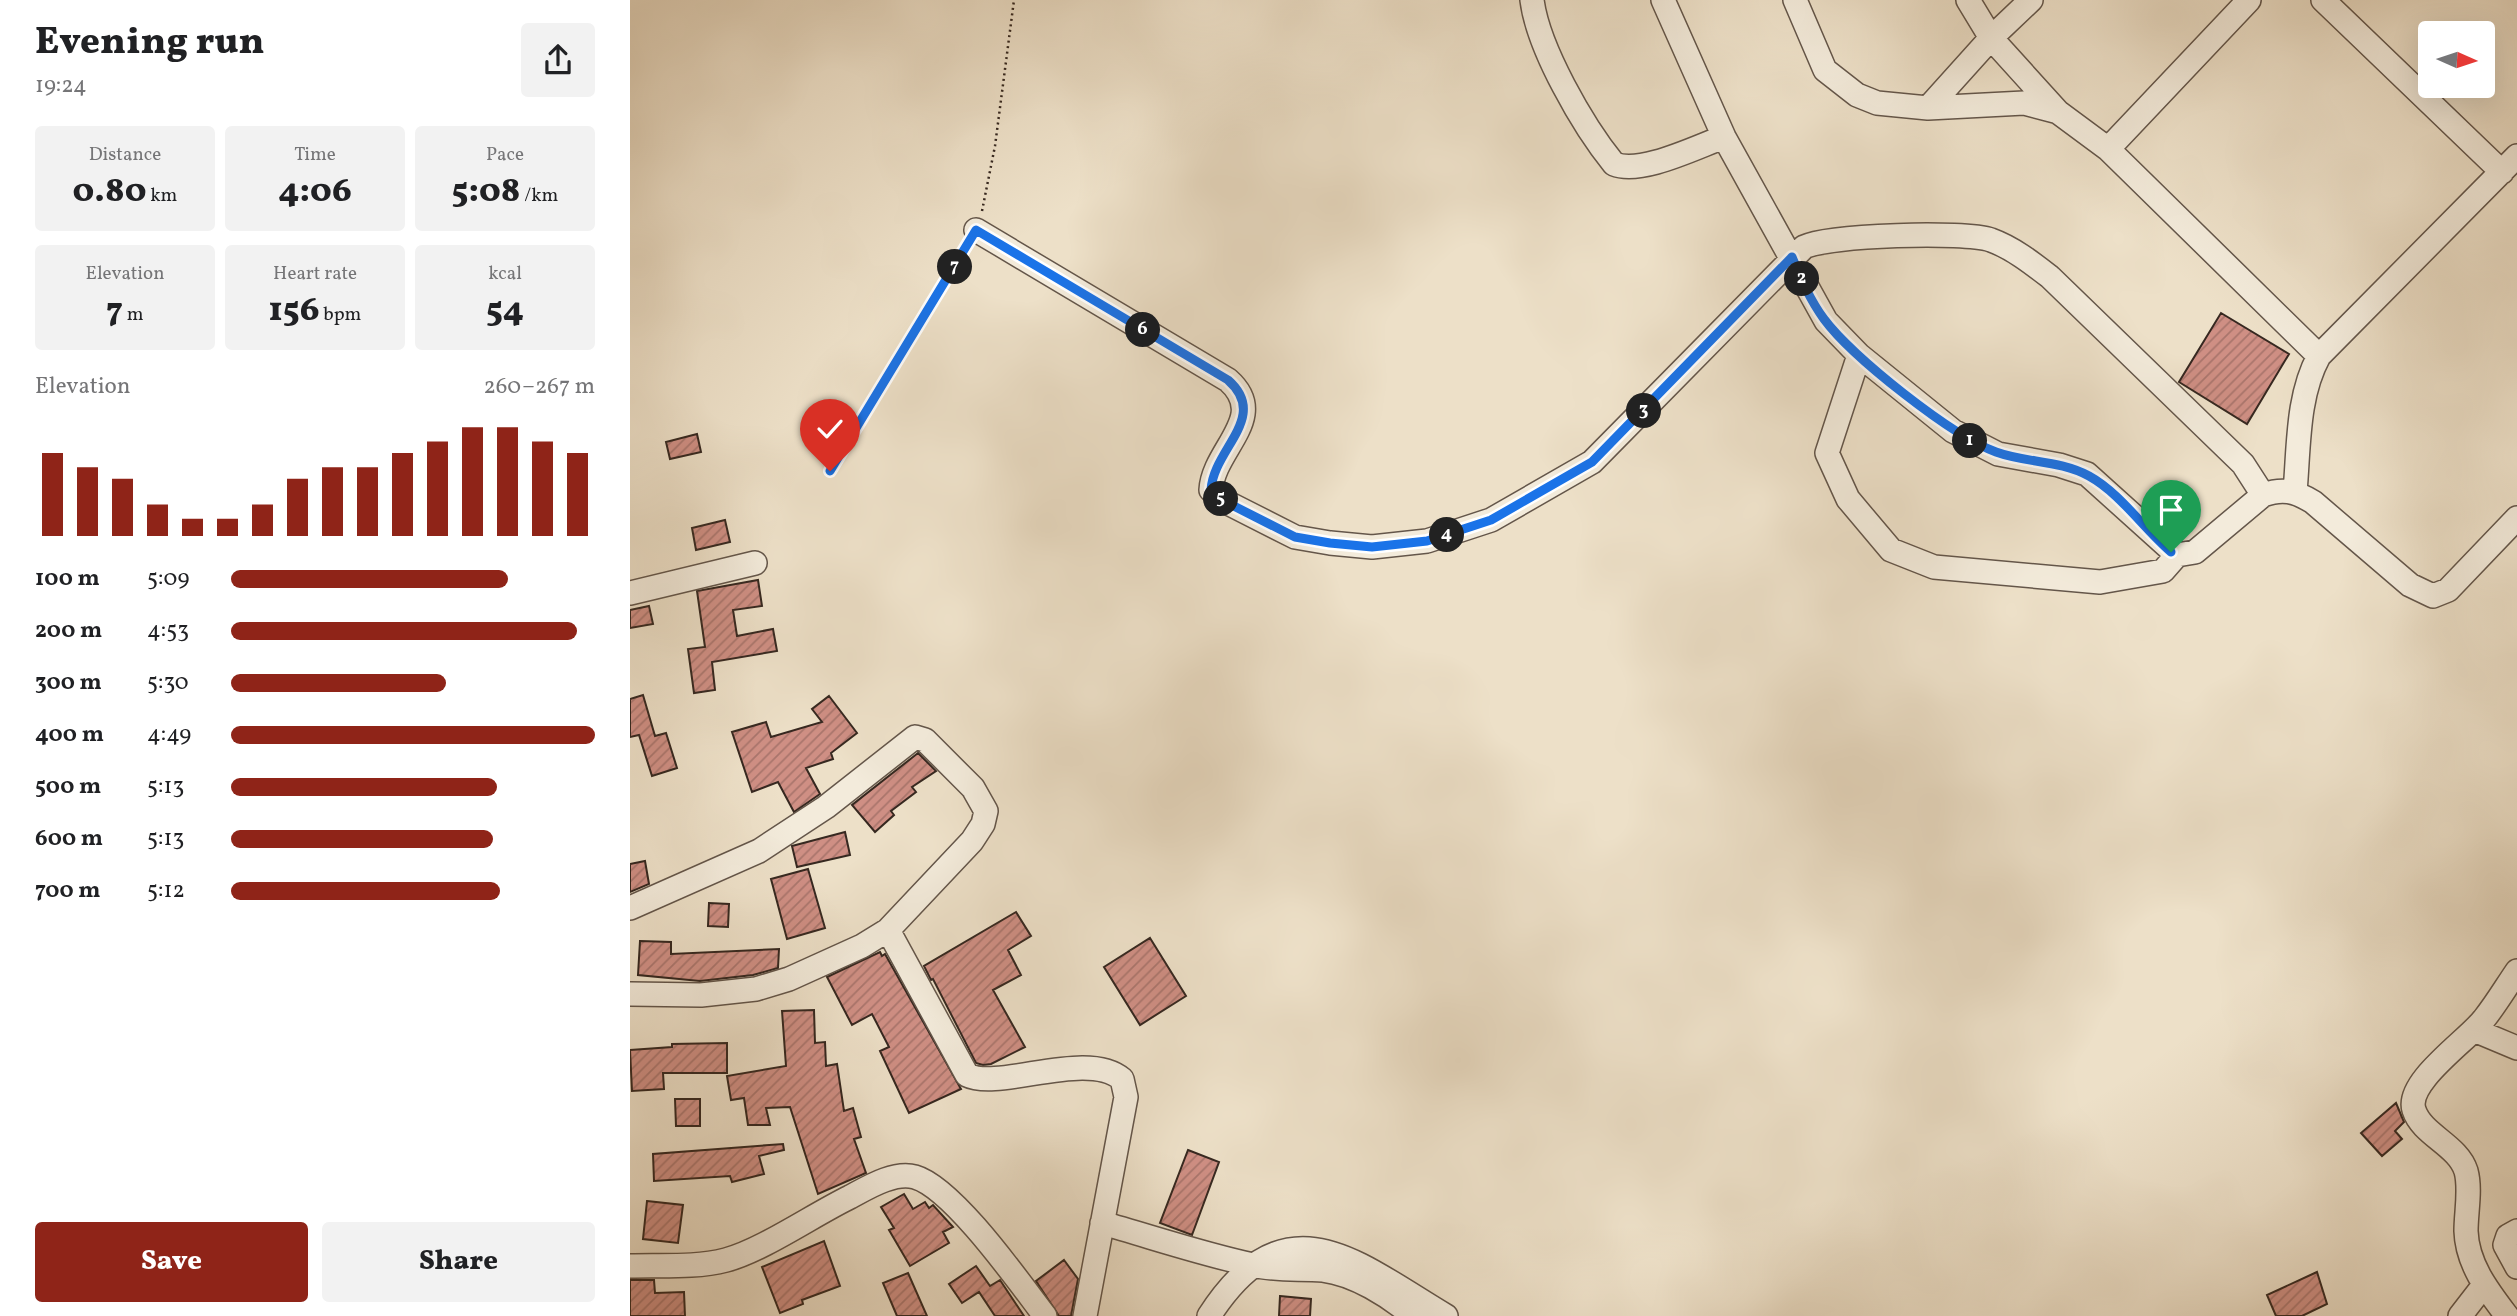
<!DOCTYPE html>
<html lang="en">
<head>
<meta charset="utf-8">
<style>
  body { margin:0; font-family:Vollkorn,serif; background:#f2f2f2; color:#202124; height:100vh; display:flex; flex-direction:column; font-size:26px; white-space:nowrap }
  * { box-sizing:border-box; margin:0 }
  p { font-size:23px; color:#757577 }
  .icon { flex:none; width:38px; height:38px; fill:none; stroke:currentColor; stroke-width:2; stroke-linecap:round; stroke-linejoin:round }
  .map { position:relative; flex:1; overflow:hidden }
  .sheet { display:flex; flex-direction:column; background:#fff; width:630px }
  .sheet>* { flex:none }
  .needle { width:46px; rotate:93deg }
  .fabs { position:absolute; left:1788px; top:21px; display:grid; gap:14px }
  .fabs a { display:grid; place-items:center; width:77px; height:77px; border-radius:7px; background:#fff; box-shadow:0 7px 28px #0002; font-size:35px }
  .pin { position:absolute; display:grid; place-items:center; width:60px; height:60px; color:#fff; margin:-72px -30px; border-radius:50% 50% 50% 0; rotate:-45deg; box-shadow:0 0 7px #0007 }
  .pin .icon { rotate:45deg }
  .km { position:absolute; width:35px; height:35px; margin:-18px; border-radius:50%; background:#222; color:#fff; font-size:19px; line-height:35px; text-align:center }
  .round { display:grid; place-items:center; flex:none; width:74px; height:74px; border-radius:7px; background:#f2f2f2 }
  .summary { display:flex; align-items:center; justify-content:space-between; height:119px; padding:0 35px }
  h1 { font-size:38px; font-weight:800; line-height:52px }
  .figures { display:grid; grid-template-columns:repeat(3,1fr); gap:10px; height:119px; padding:7px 35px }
  .figures div { display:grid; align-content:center; border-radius:7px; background:#f2f2f2; text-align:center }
  .figures b { font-size:35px; font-weight:800 }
  .figures small { font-size:19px; font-weight:400 }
  .figures p { font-size:19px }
  .chart { height:196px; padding:14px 35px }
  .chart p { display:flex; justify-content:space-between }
  .chart svg { width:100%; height:126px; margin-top:7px; stroke:#8f2418; stroke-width:6 }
  .primary-button { display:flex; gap:14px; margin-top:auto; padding:14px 35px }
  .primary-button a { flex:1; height:80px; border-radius:7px; background:#8f2418; color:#fff; font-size:28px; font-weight:800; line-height:80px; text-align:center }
  .primary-button a+a { background:#f2f2f2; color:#202124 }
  ul { padding:0 35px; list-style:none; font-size:23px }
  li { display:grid; grid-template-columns:112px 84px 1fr; align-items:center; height:52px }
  li i { height:18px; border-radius:9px; background:#8f2418 }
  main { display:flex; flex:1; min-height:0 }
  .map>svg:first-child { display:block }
  .building { fill:url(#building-hatch); stroke:#362820; stroke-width:2 }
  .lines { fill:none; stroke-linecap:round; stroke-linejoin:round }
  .minor-casing { stroke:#64564a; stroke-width:26 }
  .path { stroke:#362820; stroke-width:2.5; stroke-dasharray:2 3.5; stroke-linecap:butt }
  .minor { stroke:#f3ebdb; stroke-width:23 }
  .route-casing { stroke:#fff; stroke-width:14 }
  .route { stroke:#1a73e8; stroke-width:9 }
</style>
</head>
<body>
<main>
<section class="sheet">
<div class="summary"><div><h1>Evening run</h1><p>19:24</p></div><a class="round"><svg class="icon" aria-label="share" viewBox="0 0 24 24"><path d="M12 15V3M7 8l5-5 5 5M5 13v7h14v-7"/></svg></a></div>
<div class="figures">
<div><p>Distance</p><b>0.80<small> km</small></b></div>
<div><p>Time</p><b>4:06</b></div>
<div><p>Pace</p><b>5:08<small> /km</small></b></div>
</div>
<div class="figures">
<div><p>Elevation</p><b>7<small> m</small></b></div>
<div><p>Heart rate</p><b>156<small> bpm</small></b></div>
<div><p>kcal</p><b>54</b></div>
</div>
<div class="chart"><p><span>Elevation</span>260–267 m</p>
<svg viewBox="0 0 160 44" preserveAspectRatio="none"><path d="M5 44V15M15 44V20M25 44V24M35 44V33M45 44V38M55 44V38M65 44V33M75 44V24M85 44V20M95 44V20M105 44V15M115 44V11M125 44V6M135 44V6M145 44V11M155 44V15"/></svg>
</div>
<ul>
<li><b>100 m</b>5:09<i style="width:76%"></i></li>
<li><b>200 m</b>4:53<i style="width:95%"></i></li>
<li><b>300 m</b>5:30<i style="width:59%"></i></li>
<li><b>400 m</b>4:49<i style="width:100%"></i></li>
<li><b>500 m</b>5:13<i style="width:73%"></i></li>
<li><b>600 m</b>5:13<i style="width:72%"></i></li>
<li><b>700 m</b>5:12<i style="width:74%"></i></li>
</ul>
<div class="primary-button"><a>Save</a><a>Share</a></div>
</section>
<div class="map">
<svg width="1887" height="1316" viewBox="0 0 1887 1316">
  <defs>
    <pattern id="building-hatch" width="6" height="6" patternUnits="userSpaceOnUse" patternTransform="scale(1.75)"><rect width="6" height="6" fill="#cf8f84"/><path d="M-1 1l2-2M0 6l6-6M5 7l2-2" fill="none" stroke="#a9756c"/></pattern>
  </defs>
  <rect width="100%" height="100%" fill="#ede0c8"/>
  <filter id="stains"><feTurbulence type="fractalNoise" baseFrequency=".00286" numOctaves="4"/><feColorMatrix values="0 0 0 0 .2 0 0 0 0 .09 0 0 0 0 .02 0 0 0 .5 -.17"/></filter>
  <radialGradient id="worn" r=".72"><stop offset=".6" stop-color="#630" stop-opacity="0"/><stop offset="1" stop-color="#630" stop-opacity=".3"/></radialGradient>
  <!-- building -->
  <path class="building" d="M 1591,313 L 1659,354 L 1617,424 L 1549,382 Z
    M 67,434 L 71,452 L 40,459 L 36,442 Z
    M 95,520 L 100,542 L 66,550 L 62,528 Z
    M 128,580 L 132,606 L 103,610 L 107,636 L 143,629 L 147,651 L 82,662 L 85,690 L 64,693 L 58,649 L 75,647 L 67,591 Z
    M 19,606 L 23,624 L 0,628 L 0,610 Z
    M 13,695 L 25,736 L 36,733 L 47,768 L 22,776 L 9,735 L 0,737 L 0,699 Z
    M 199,696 L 227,733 L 201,753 L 203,759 L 176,768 L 190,794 L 164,812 L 148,782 L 122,792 L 102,732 L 136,722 L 141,737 L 192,722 L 182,709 Z
    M 288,753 L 306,771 L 282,787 L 286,792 L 261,811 L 264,815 L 245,832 L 222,805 Z
    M 215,832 L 220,855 L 167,867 L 162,846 Z
    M 15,861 L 19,884 L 0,892 L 0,864 Z
    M 178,869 L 195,928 L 157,939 L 141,879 Z
    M 79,903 L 99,904 L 98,927 L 78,926 Z
    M 386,912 L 401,936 L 378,950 L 391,975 L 363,990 L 395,1047 L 361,1064 L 353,1065 L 346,1063 L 303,979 L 301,980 L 294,966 Z
    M 520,938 L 556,996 L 510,1025 L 474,967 Z
    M 10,941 L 41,942 L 41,954 L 149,949 L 148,968 L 123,975 L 70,981 L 8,975 Z
    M 250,952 L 252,956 L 255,954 L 331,1089 L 279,1113 L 250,1051 L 259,1047 L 242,1014 L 222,1025 L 197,977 Z
    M 184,1010 L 185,1043 L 195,1042 L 196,1066 L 207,1064 L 214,1111 L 223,1108 L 231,1137 L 224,1139 L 236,1173 L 188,1194 L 160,1107 L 136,1108 L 140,1125 L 118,1125 L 114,1098 L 101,1100 L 97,1076 L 156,1066 L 152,1011 Z
    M 97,1043 L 97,1073 L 33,1073 L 34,1089 L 2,1091 L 0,1050 L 42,1047 L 42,1044 Z
    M 45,1099 L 70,1099 L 70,1126 L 46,1126 Z
    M 1766,1103 L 1774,1122 L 1765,1131 L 1772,1139 L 1752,1156 L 1731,1133 Z
    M 153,1144 L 154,1150 L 129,1156 L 134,1174 L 102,1182 L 100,1176 L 24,1181 L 23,1154 Z
    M 558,1150 L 589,1162 L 562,1235 L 530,1223 Z
    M 274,1194 L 283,1209 L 295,1202 L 299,1208 L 303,1205 L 323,1227 L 313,1232 L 319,1243 L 280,1266 L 259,1230 L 264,1228 L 251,1207 Z
    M 17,1201 L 53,1205 L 48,1243 L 13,1239 Z
    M 194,1241 L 210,1286 L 172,1300 L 173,1304 L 150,1313 L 132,1267 Z
    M 434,1260 L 448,1279 L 441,1316 L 429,1316 L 406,1281 Z
    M 346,1266 L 360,1286 L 370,1280 L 394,1316 L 365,1316 L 349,1292 L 332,1303 L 319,1284 Z
    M 1687,1272 L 1697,1304 L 1672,1316 L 1646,1316 L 1637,1295 Z
    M 278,1273 L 297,1316 L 267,1316 L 253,1283 Z
    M 0,1280 L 24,1280 L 25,1293 L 54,1292 L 55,1316 L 0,1316 Z
    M 650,1296 L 681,1299 L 680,1316 L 649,1316 Z"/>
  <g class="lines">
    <defs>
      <path id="minor" d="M 902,0 C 908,48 953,126 984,164 C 1011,175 1066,147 1094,137
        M 1033,0 L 1094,137 L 1196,321 L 1229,355 L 1323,431 L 1368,454 L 1429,465 L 1457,474 L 1547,555 L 1565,552 L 1633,495 C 1653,488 1665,491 1683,502 L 1780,585 L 1803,596 L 1818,590 L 1887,518
        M 1165,0 L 1195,70 L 1227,95 L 1247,103 L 1298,108 L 1394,103 L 1428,112 L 1478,149 L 1689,356
        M 1338,0 L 1361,38 L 1428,112
        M 1693,0 L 1872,172
        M 1298,108 L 1361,38 L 1401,0
        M 1478,149 L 1619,0
        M 346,230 L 598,380 C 640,417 583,449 581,490 L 592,500 L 665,537 L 700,543 L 742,547 L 797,541 L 861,520 L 962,462 L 1174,247 C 1199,235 1334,231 1361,240 C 1383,248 1402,263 1420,277 L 1613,464 L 1633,495
        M 1229,355 L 1197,453 L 1218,499 L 1261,550 L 1304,567 L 1470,582 L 1533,571 L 1547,555
        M 1665,492 C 1669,446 1667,396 1689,356 L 1887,156
        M 0,593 L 125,563
        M 0,908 L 129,851 L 196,807 L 285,737 L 295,740 L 343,788 L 356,811 L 353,824 L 342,841 L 258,930 L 232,946 L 159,979 L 126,989 L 71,995 L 0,994
        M 258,930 L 337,1075 C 369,1091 457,1049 492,1079 L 496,1097 L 455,1316
        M 1844,1030 L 1887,1048
        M 472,1223 C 522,1237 572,1254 623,1265 C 647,1271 669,1268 693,1270 C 725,1274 759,1296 783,1316
        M 1887,1231 L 1878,1236 L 1875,1245 L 1887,1267
        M 0,1266 C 32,1265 65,1268 96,1260 C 133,1250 183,1215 220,1197 C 237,1188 264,1171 285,1177 C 323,1188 389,1282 415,1316
        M 579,1316 C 656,1197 724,1261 816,1316
        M 1830,1316 L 1854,1285
        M 1877,1316 C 1858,1291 1837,1264 1836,1231 C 1836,1212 1841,1189 1836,1171 C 1828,1145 1792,1135 1784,1110 C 1775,1082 1838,1040 1854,1019 C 1866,1004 1876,987 1887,971"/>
    </defs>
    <!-- minor casing -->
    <use href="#minor" class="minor-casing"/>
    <!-- path -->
    <path class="path" d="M 352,211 L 365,146 L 384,0
      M 199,471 L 338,246"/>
    <!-- minor -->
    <use href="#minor" class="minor"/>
  </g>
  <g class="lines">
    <defs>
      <path id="route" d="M 200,471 L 346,230 L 598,380 C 640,417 583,449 581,490 L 592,500 L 665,537 L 700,543 L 742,547 L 797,541 L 861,520 L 962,462 L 1162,257 C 1171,279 1180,300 1194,319 C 1222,357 1322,436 1366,452 C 1396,463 1430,460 1459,476 C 1490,493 1514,529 1541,552"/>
    </defs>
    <!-- route casing -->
    <use href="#route" class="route-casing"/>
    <!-- route -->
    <use href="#route" class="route"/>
  </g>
  <rect width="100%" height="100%" filter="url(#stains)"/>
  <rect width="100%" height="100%" fill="url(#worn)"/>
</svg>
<div class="fabs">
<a><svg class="needle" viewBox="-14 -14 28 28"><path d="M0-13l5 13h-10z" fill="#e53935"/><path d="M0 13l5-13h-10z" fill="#757577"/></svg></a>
</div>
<div class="pin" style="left:1541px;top:552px;background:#1e9e55"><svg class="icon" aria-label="arrive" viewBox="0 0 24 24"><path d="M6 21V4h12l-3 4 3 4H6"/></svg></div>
<div class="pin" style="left:200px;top:471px;background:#d93025"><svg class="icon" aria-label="check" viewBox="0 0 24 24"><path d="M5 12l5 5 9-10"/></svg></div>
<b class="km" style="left:1340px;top:441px">1</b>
<b class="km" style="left:1172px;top:279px">2</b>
<b class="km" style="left:1014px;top:411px">3</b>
<b class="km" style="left:817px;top:535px">4</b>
<b class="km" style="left:591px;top:499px">5</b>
<b class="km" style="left:513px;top:330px">6</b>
<b class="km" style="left:325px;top:267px">7</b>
</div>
</main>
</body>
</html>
